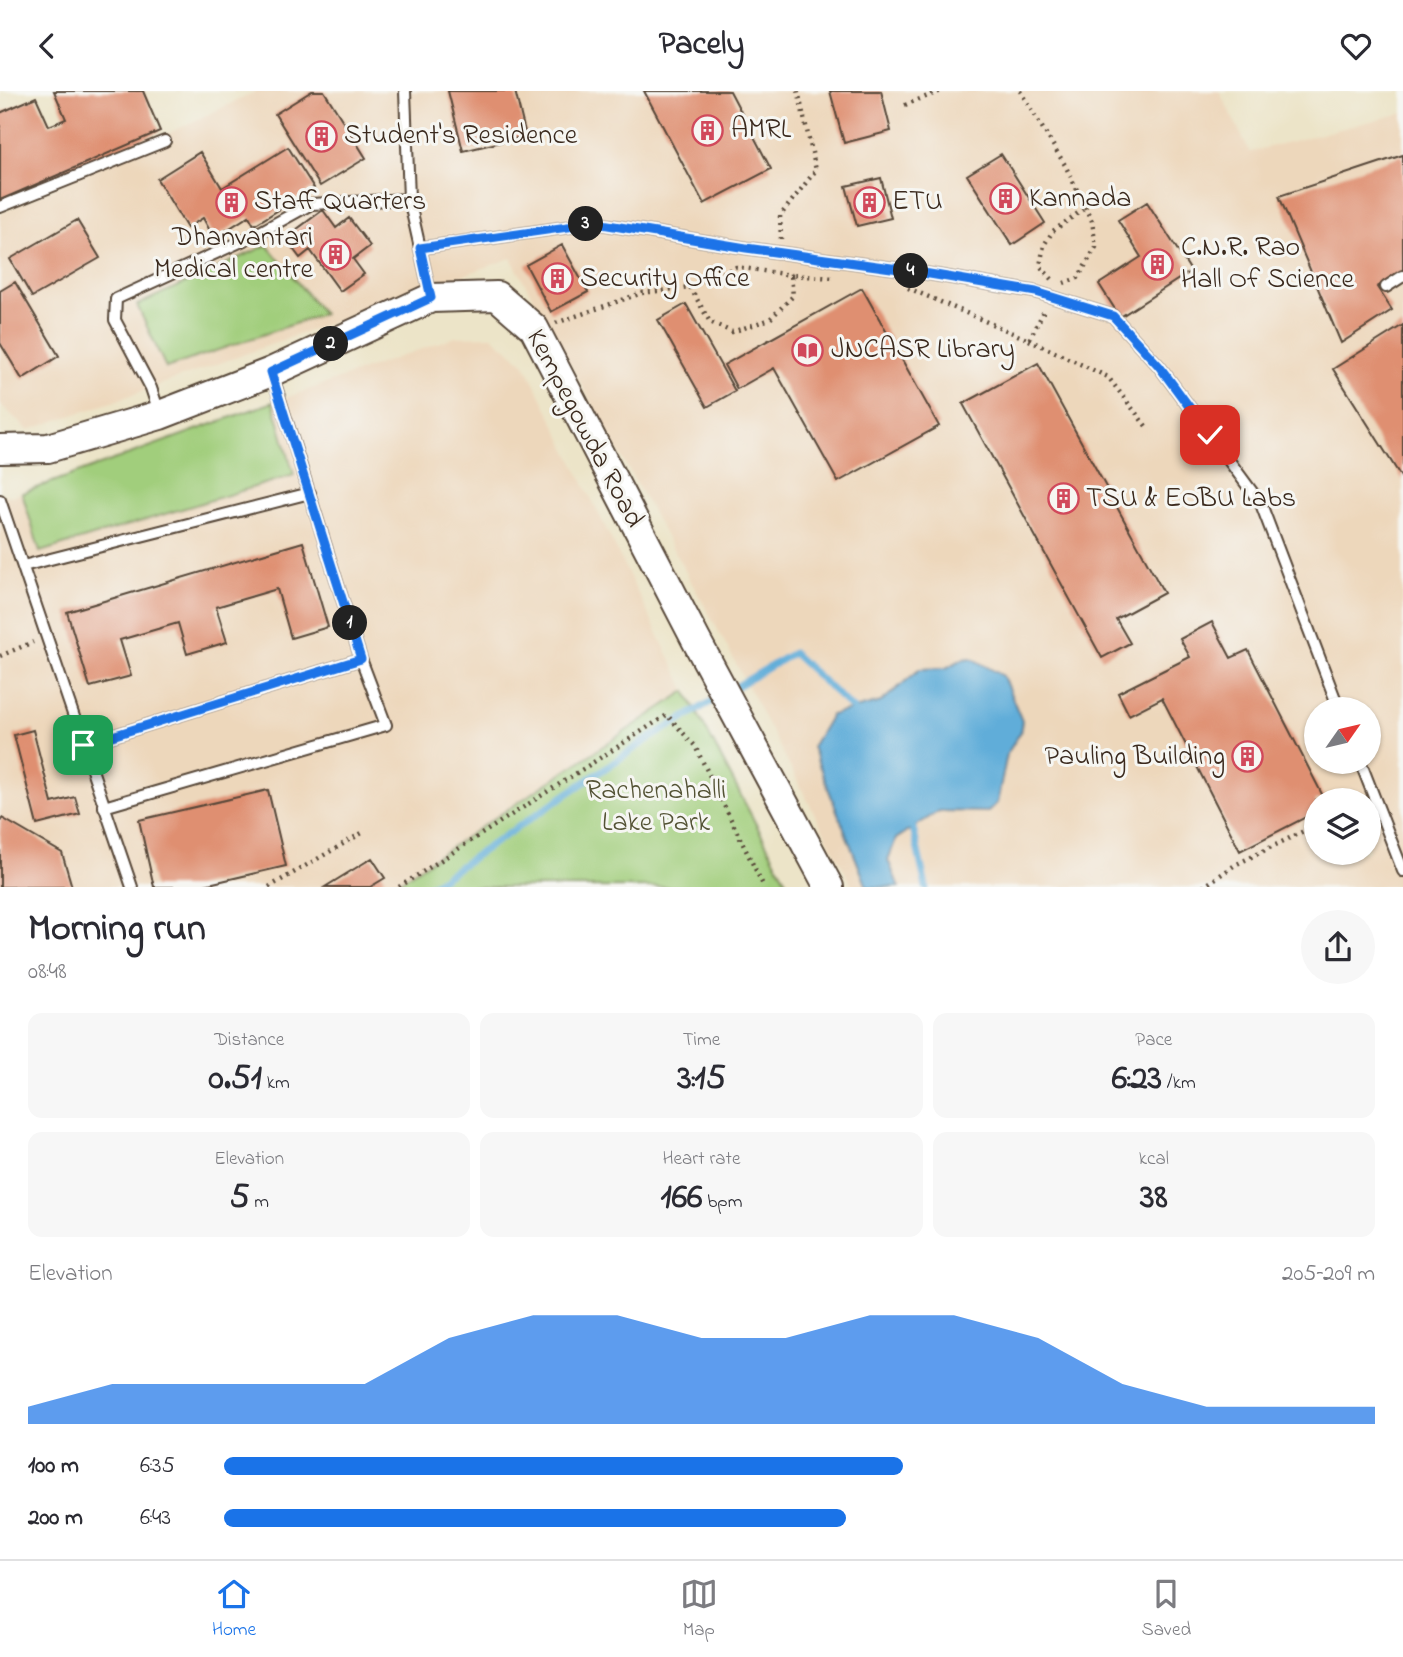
<!DOCTYPE html>
<html lang="en">
<head>
<meta charset="utf-8">
<style>
  body { margin:0; font-family:"Indie Flower",sans-serif; background:#f7f7f7; color:#2b2b33; height:100vh; display:flex; flex-direction:column; font-size:26px; white-space:nowrap }
  * { box-sizing:border-box; margin:0 }
  p { font-size:23px; color:#7c7c81 }
  .icon { flex:none; width:38px; height:38px; fill:none; stroke:currentColor; stroke-width:2; stroke-linecap:round; stroke-linejoin:round }
  .map { position:relative; height:796px; overflow:hidden }
  .panel { display:flex; flex-direction:column; background:#fff; flex:1 }
  .panel>* { flex:none }
  .needle { width:46px; rotate:56deg }
  .tools { position:absolute; left:1304px; top:606px; display:grid; gap:14px }
  .tools a { display:grid; place-items:center; width:77px; height:77px; border-radius:50%; background:#fff; box-shadow:0 2px 5px #0004; font-size:35px }
  .pin { position:absolute; display:grid; place-items:center; width:60px; height:60px; color:#fff; margin:-30px; border-radius:14px; box-shadow:0 4px 10px #0006 }
  .km { position:absolute; width:35px; height:35px; margin:-18px; border-radius:50%; background:#222; color:#fff; font-size:19px; line-height:35px; text-align:center }
  .round { display:grid; place-items:center; flex:none; width:74px; height:74px; border-radius:37px; background:#f7f7f7 }
  .head { display:flex; align-items:center; justify-content:space-between; height:119px; padding:0 28px }
  h1 { font-size:38px; font-weight:700; line-height:52px }
  .stats { display:grid; grid-template-columns:repeat(3,1fr); gap:10px; height:119px; padding:7px 28px }
  .stats div { display:grid; align-content:center; border-radius:14px; background:#f7f7f7; text-align:center }
  .stats b { font-size:35px; font-weight:700 }
  .stats small { font-size:19px; font-weight:400 }
  .stats p { font-size:19px }
  .chart { height:196px; padding:14px 28px }
  .chart p { display:flex; justify-content:space-between }
  .chart svg { width:100%; height:126px; margin-top:7px; fill:#1a73e8; opacity:.7 }
  ul { padding:0 28px; list-style:none; font-size:23px }
  li { display:grid; grid-template-columns:112px 84px 1fr; align-items:center; height:52px }
  li i { height:18px; border-radius:9px; background:#1a73e8 }
  header { display:flex; justify-content:space-between; align-items:center; height:91px; padding:0 28px; background:#fff; font-size:32px; font-weight:700 }
  .tabs { display:flex; justify-content:space-around; align-items:center; height:98px; border-top:2px solid #e1e1e2; background:#fff; font-size:19px; color:#7c7c81 }
  .tabs a { display:grid; justify-items:center; gap:4px }
  .tabs .current { color:#1a73e8 }
  .map>svg:first-child { display:block }
  .built { fill:#edd7bb; fill-rule:evenodd }
  .green { fill:#a1ce7b; stroke:#6e7c4c; stroke-width:2 }
  .water { fill:#60add9; stroke:#4e6c7c; stroke-width:2 }
  .lines { fill:none; stroke-linecap:round; stroke-linejoin:round }
  .stream { stroke:#60add9; stroke-width:7 }
  .building { fill:#df8f71 }
  .service-casing { stroke:#564638; stroke-width:14 }
  .tertiary-casing { stroke:#564638; stroke-width:32 }
  .path { stroke:#564638; stroke-width:4.5; stroke-dasharray:2 5; stroke-linecap:butt }
  .service { stroke:#fff; stroke-width:10 }
  .tertiary { stroke:#fff; stroke-width:28 }
  .route-casing { stroke:#fff; stroke-width:14 }
  .route { stroke:#1a73e8; stroke-width:9 }
  .labels { text-anchor:middle; dominant-baseline:central; stroke-width:6; stroke-linejoin:round; paint-order:stroke }
  .poi-label { font-size:28px; fill:#3b2a1e; stroke:#f6f6f2; text-anchor:start }
  .street-label { font-size:28px; fill:#3b2a1e; stroke:#f6f6f2 }
  .park-label { font-size:28px; fill:#545335; stroke:#f6f6f2 }
</style>
</head>
<body>
<header><svg class="icon" aria-label="back" viewBox="0 0 24 24"><path d="M15 5l-7 7 7 7"/></svg>Pacely<svg class="icon" aria-label="heart" viewBox="0 0 24 24"><path d="M12 20l-8-8c-3-5 5-10 8-4 3-6 11-1 8 4z"/></svg></header>
<div class="map">
<svg width="1403" height="796" viewBox="0 0 1403 796">
  <rect width="100%" height="100%" fill="#f6f6f2"/>
  <filter id="ink" filterUnits="userSpaceOnUse"><feTurbulence type="fractalNoise" baseFrequency=".0143" numOctaves="2"/><feDisplacementMap in="SourceGraphic" scale="14" xChannelSelector="R" yChannelSelector="G"/><feConvolveMatrix kernelMatrix="1 2 1 2 8 2 1 2 1" color-interpolation-filters="sRGB"/></filter>
  <filter id="wash" filterUnits="userSpaceOnUse"><feTurbulence type="fractalNoise" baseFrequency=".00686" numOctaves="4" result="noise"/><feDisplacementMap in="SourceGraphic" scale="28" xChannelSelector="R" yChannelSelector="G"/><feGaussianBlur stdDeviation="1.57" result="paint"/><feColorMatrix in="noise" values="0 0 0 0 0 0 0 0 0 0 0 0 0 0 0 0 0 1.4 0 .05"/><feComposite in="paint" operator="in"/></filter>
  <g filter="url(#wash)">
    <rect width="100%" height="100%" fill="#ece4c8"/>
    <!-- built -->
    <path class="built" d="M 257,0 L 1219,0 L 1250,61 L 1403,22 L 1403,796 L 853,796 L 723,548 L 511,167 L 112,311 L 28,339 L 0,313 L 0,123 ZM 1316,618 L 1368,618 L 1368,670 L 1316,670 ZM 1316,709 L 1368,709 L 1368,761 L 1316,761 Z
      M 492,245 L 525,273 L 686,600 L 391,796 L 0,796 L 0,404 L 11,405 L 22,402 L 455,246 Z"/>
    <!-- green -->
    <path class="green" d="M 267,154 L 323,223 L 166,277 L 137,214 Z
      M 273,311 L 294,384 L 40,461 L 22,402 Z
      M 686,600 L 789,796 L 391,796 Z"/>
    <!-- water -->
    <path class="water" d="M 971,567 L 1003,585 L 1022,630 L 1020,642 L 1007,663 L 997,712 L 988,721 L 939,720 L 896,748 L 888,769 L 899,796 L 867,796 L 812,656 L 831,624 L 881,611 L 920,578 L 946,577 L 963,568 Z"/>
    <g class="lines">
      <!-- stream -->
      <path class="stream" d="M 729,600 L 793,562 L 853,618
        M 913,737 L 926,796
        M 429,796 L 647,649 L 719,606"/>
    </g>
    <g id="blocks">
      <!-- building -->
      <path class="building" d="M 54,0 L 143,0 L 160,40 L 0,109 L 0,22 L 36,6 L 49,35 L 66,28 Z
        M 312,0 L 324,0 L 366,67 L 320,95 L 275,23 Z
        M 448,0 L 515,0 L 526,45 L 463,60 Z
        M 644,0 L 730,0 L 771,78 L 704,113 Z
        M 830,0 L 881,0 L 891,40 L 844,52 Z
        M 288,56 L 314,97 L 254,134 L 249,125 L 214,147 L 203,127 L 187,137 L 157,88 L 200,61 L 222,97 Z
        M 1001,63 L 1045,132 L 1012,154 L 967,84 Z
        M 1403,64 L 1403,180 L 1377,196 L 1392,219 L 1341,252 L 1279,105 Z
        M 881,87 L 891,127 L 857,135 L 846,95 Z
        M 1147,111 L 1191,180 L 1120,226 L 1099,193 L 1141,166 L 1118,129 Z
        M 323,119 L 336,137 L 349,127 L 370,155 L 353,168 L 364,183 L 340,200 L 310,159 L 300,167 L 285,147 Z
        M 77,129 L 100,167 L 32,206 L 10,168 Z
        M 562,154 L 588,201 L 551,221 L 526,174 Z
        M 15,191 L 59,265 L 22,288 L 0,252 L 0,200 Z
        M 862,197 L 939,335 L 838,391 L 774,277 L 737,298 L 724,274 Z
        M 686,213 L 735,300 L 707,316 L 658,229 Z
        M 1403,234 L 1403,389 L 1333,278 Z
        M 1038,272 L 1164,502 L 1116,528 L 1130,552 L 1102,567 L 963,313 Z
        M 303,451 L 328,536 L 291,547 L 277,498 L 216,516 L 227,551 L 187,563 L 178,532 L 120,549 L 131,585 L 90,596 L 67,521 Z
        M 1212,531 L 1231,567 L 1248,559 L 1325,709 L 1316,709 L 1316,721 L 1240,760 L 1162,607 L 1129,624 L 1118,602 L 1190,566 L 1180,548 Z
        M 33,639 L 52,712 L 75,706 L 80,723 L 37,734 L 14,644 Z
        M 268,699 L 286,775 L 196,796 L 154,796 L 139,729 Z
        M 2,727 L 62,762 L 72,796 L 0,796 L 0,731 Z
        M 372,767 L 385,787 L 370,796 L 325,796 Z"/>
    </g>
  </g>
  <g filter="url(#ink)">
    <use href="#blocks" fill-opacity="0" stroke="#564638" stroke-width="2"/>
    <g class="lines">
      <defs>
        <path id="service" d="M 405,0 L 409,108 L 420,157
          M 0,116 L 165,50
          M 1386,196 L 1403,185
          M 431,207 L 420,157 L 596,132 L 746,157 L 906,179 L 1036,201 L 1113,225 L 1159,275 L 1261,413 L 1339,618
          M 160,324 L 151,297 L 115,229 L 116,208 L 253,145 L 311,113 L 409,108
          M 0,409 L 132,796
          M 23,475 L 310,402
          M 83,654 L 361,568
          M 1360,670 L 1403,780
          M 104,716 L 386,634 L 361,568 L 272,283"/>
        <path id="tertiary" d="M 0,358 L 48,357 L 160,324 L 271,281 L 431,207 L 497,205 L 534,237 L 696,549 L 829,796"/>
      </defs>
      <!-- service casing -->
      <use href="#service" class="service-casing"/>
      <!-- tertiary casing -->
      <use href="#tertiary" class="tertiary-casing"/>
      <!-- path -->
      <path class="path" d="M 1020,0 L 1065,74 L 1092,130 L 1096,156 L 1078,187 L 1064,192
        M 905,14 L 941,0
        M 781,148 L 780,125 L 816,79 L 798,0
        M 1052,188 L 1040,175 L 1044,154 L 1053,140 L 1085,117
        M 690,196 L 736,176 L 791,184 L 791,182
        M 908,197 L 1029,249 L 1045,218
        M 556,232 L 642,202 L 690,196 L 710,231 L 732,241 L 770,228 L 793,205 L 791,184 L 834,187
        M 1029,249 L 1108,286 L 1146,335
        M 0,565 L 33,551
        M 269,796 L 362,742
        M 399,796 L 667,624 L 695,655 L 764,796
        M 1203,796 L 1235,774 L 1316,734"/>
      <!-- service -->
      <use href="#service" class="service"/>
      <!-- tertiary -->
      <use href="#tertiary" class="tertiary"/>
    </g>
  </g>
  <g class="lines" filter="url(#ink)">
    <defs>
      <path id="route" d="M 83,654 L 361,568 L 271,281 L 431,207 L 420,157 L 596,132 L 746,157 L 906,179 L 1036,201 L 1113,225 L 1159,275 L 1210,344"/>
    </defs>
    <!-- route casing -->
    <use href="#route" class="route-casing"/>
    <!-- route -->
    <use href="#route" class="route"/>
  </g>
  <!-- icons -->
  <defs>
    <symbol id="building-ring" viewBox="-11 -11 22 22"><circle r="9.5" fill="#f6f6f2" stroke="#d1495b" stroke-width="1.5"/><path d="M-4-6H4V6H1V3H-1V6H-4ZM-2.5-4.3h1.7v1.8h-1.7ZM.8-4.3h1.7v1.8H.8ZM-2.5-1h1.7V.8h-1.7ZM.8-1h1.7V.8H.8Z" fill="#d1495b"/></symbol>
    <symbol id="library-ring" viewBox="-11 -11 22 22"><circle r="9.5" fill="#f6f6f2" stroke="#d1495b" stroke-width="1.5"/><path d="M-6-4Q-3-5.5-.7-3.5V5Q-3 3-6 4ZM6-4Q3-5.5 .7-3.5V5Q3 3 6 4Z" fill="#d1495b"/></symbol>
  </defs>
  <g fill-rule="evenodd">
    <use href="#building-ring" x="690" y="22" width="35" height="35"/>
    <use href="#building-ring" x="304" y="28" width="35" height="35"/>
    <use href="#building-ring" x="988" y="90" width="35" height="35"/>
    <use href="#building-ring" x="214" y="94" width="35" height="35"/>
    <use href="#building-ring" x="852" y="94" width="35" height="35"/>
    <use href="#building-ring" x="318" y="146" width="35" height="35"/>
    <use href="#building-ring" x="1140" y="156" width="35" height="35"/>
    <use href="#building-ring" x="540" y="170" width="35" height="35"/>
    <use href="#library-ring" x="790" y="242" width="35" height="35"/>
    <use href="#building-ring" x="1046" y="390" width="35" height="35"/>
    <use href="#building-ring" x="1230" y="648" width="35" height="35"/>
  </g>
  <g class="labels">
    <!-- poi labels -->
    <g class="poi-label">
      <text x="731" y="39">AMRL</text>
      <text x="344" y="45">Student's Residence</text>
      <text x="1029" y="108">Kannada</text>
      <text x="254" y="111">Staff Quarters</text>
      <text x="892" y="111">ETU</text>
      <text x="313" y="147" text-anchor="end">Dhanvantari<tspan x="313" dy="32">Medical centre</tspan></text>
      <text x="1181" y="157">C.N.R. Rao<tspan x="1181" dy="32">Hall Of Science</tspan></text>
      <text x="580" y="188">Security Office</text>
      <text x="831" y="259">JNCASR Library</text>
      <text x="1086" y="408">TSU &amp; EOBU Labs</text>
      <text x="1225" y="666" text-anchor="end">Pauling Building</text>
    </g>
    <!-- street labels -->
    <g class="street-label">
      <text transform="translate(584 338) rotate(62)">Kempegowda Road</text>
    </g>
    <!-- park labels -->
    <g class="park-label">
      <text x="656" y="700">Rachenahalli<tspan x="656" dy="32">Lake Park</tspan></text>
    </g>
  </g>
</svg>
<div class="tools">
<a><svg class="needle" viewBox="-14 -14 28 28"><path d="M0-13l5 13h-10z" fill="#e53935"/><path d="M0 13l5-13h-10z" fill="#7c7c81"/></svg></a>
<a><svg class="icon" aria-label="layers" viewBox="0 0 24 24"><path d="M12 4l9 5-9 5-9-5zM3 14l9 5 9-5"/></svg></a>
</div>
<div class="pin" style="left:83px;top:654px;background:#1e9e55"><svg class="icon" aria-label="arrive" viewBox="0 0 24 24"><path d="M6 21V4h12l-3 4 3 4H6"/></svg></div>
<div class="pin" style="left:1210px;top:344px;background:#d93025"><svg class="icon" aria-label="check" viewBox="0 0 24 24"><path d="M5 12l5 5 9-10"/></svg></div>
<b class="km" style="left:350px;top:532px">1</b>
<b class="km" style="left:331px;top:253px">2</b>
<b class="km" style="left:586px;top:133px">3</b>
<b class="km" style="left:911px;top:180px">4</b>
</div>
<section class="panel">
<div class="head"><div><h1>Morning run</h1><p>08:48</p></div><a class="round"><svg class="icon" aria-label="share" viewBox="0 0 24 24"><path d="M12 15V3M7 8l5-5 5 5M5 13v7h14v-7"/></svg></a></div>
<div class="stats">
<div><p>Distance</p><b>0.51<small> km</small></b></div>
<div><p>Time</p><b>3:15</b></div>
<div><p>Pace</p><b>6:23<small> /km</small></b></div>
</div>
<div class="stats">
<div><p>Elevation</p><b>5<small> m</small></b></div>
<div><p>Heart rate</p><b>166<small> bpm</small></b></div>
<div><p>kcal</p><b>38</b></div>
</div>
<div class="chart"><p><span>Elevation</span>205–209 m</p>
<svg viewBox="0 0 160 44" preserveAspectRatio="none"><path d="M0 44V38L10 30L20 30L30 30L40 30L50 14L60 6L70 6L80 14L90 14L100 6L110 6L120 14L130 30L140 38L150 38L160 38V44z"/></svg>
</div>
<ul>
<li><b>100 m</b>6:35<i style="width:59%"></i></li>
<li><b>200 m</b>6:43<i style="width:54%"></i></li>
</ul>
</section>
<nav class="tabs">
<a class="current"><svg class="icon" aria-label="home" viewBox="0 0 24 24"><path d="M3 11l9-7 9 7M6 9v11h12V9"/></svg>Home</a>
<a><svg class="icon" aria-label="map" viewBox="0 0 24 24"><path d="M3 6l6-2 6 2 6-2v14l-6 2-6-2-6 2zM9 4v14M15 6v14"/></svg>Map</a>
<a><svg class="icon" aria-label="saved" viewBox="0 0 24 24"><path d="M7 4h10v16l-5-4-5 4z"/></svg>Saved</a>
</nav>
</body>
</html>
